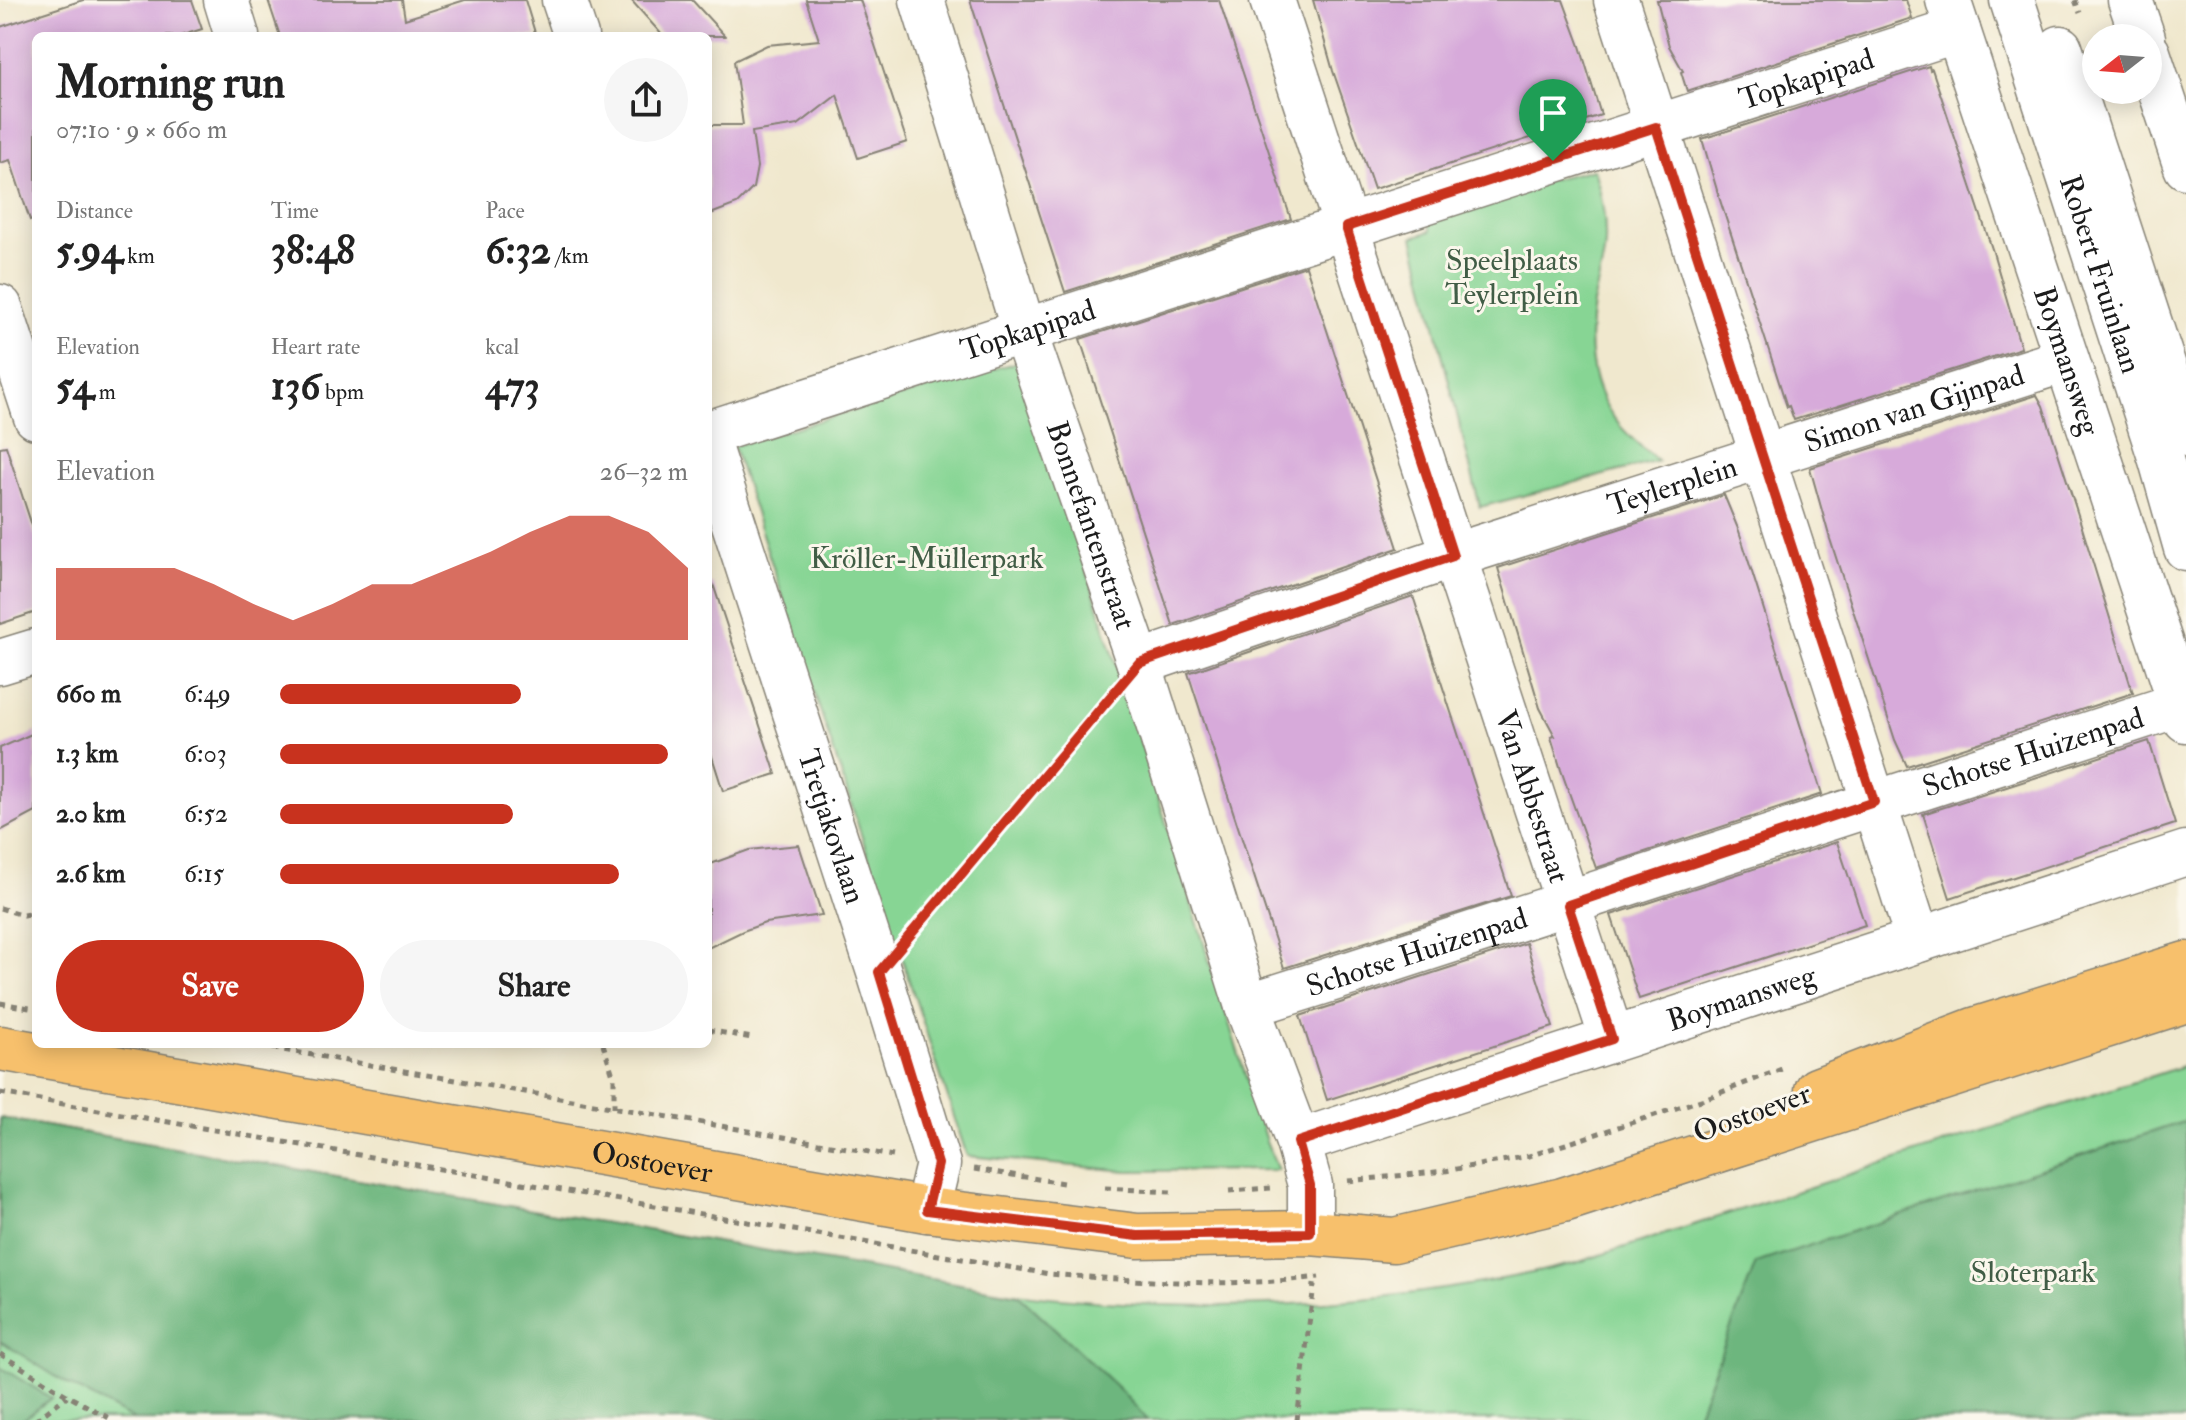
<!DOCTYPE html>
<html lang="en">
<head>
<meta charset="utf-8">
<style>
  body { margin:0; font-family:"IM FELL Double Pica",serif; background:#f6f6f6; color:#222; height:100vh; display:flex; flex-direction:column; font-size:30px; white-space:nowrap }
  * { box-sizing:border-box; margin:0 }
  p { font-size:26px; color:#767676 }
  .icon { flex:none; width:44px; height:44px; fill:none; stroke:currentColor; stroke-width:2; stroke-linecap:round; stroke-linejoin:round }
  .map { position:relative; flex:1; overflow:hidden }
  .side { position:absolute; left:32px; top:32px; width:680px; height:1016px; display:flex; flex-direction:column; background:#fff; border-radius:12px; box-shadow:0 4px 20px #0003 }
  .side>* { flex:none }
  .needle { width:52px; rotate:253deg }
  .buttons { position:absolute; left:2082px; top:24px; display:grid; gap:16px }
  .buttons a { display:grid; place-items:center; width:80px; height:80px; border-radius:50%; background:#fff; box-shadow:0 4px 20px #0003; font-size:40px }
  .pin { position:absolute; display:grid; place-items:center; width:68px; height:68px; color:#fff; margin:-82px -34px; border-radius:50% 50% 50% 0; rotate:-45deg; box-shadow:0 0 8px #0007 }
  .pin .icon { rotate:45deg }
  .round { display:grid; place-items:center; flex:none; width:84px; height:84px; border-radius:42px; background:#f6f6f6 }
  .summary { display:flex; align-items:center; justify-content:space-between; height:136px; padding:0 24px }
  h1 { font-size:44px; font-weight:700; line-height:60px }
  .figures { display:grid; grid-template-columns:repeat(3,1fr); gap:12px; height:136px; padding:8px 24px }
  .figures div { display:grid; align-content:center }
  .figures b { font-size:40px; font-weight:700 }
  .figures small { font-size:22px; font-weight:400 }
  .figures p { font-size:22px }
  .chart { height:224px; padding:16px 24px }
  .chart p { display:flex; justify-content:space-between }
  .chart svg { width:100%; height:144px; margin-top:8px; fill:#c8321e; opacity:.7 }
  .action { display:flex; gap:16px; margin-top:auto; padding:16px 24px }
  .action a { flex:1; height:92px; border-radius:48px; background:#c8321e; color:#fff; font-size:32px; font-weight:700; line-height:92px; text-align:center }
  .action a+a { background:#f6f6f6; color:#222 }
  ul { padding:0 24px; list-style:none; font-size:26px }
  li { display:grid; grid-template-columns:128px 96px 1fr; align-items:center; height:60px }
  li i { height:20px; border-radius:10px; background:#c8321e }
  .map>svg:first-child { display:block }
  .green { fill:#87d594; stroke:#527858; stroke-width:2 }
  .forest { fill:#6db67e; stroke:#44694d; stroke-width:2 }
  .building { fill:#d7aada }
  .lines { fill:none; stroke-linecap:round; stroke-linejoin:round }
  .minor-casing { stroke:#868275; stroke-width:47 }
  .major-casing { stroke:#868275; stroke-width:47 }
  .path { stroke:#868275; stroke-width:5; stroke-dasharray:6 6; stroke-linecap:butt }
  .minor { stroke:#fff; stroke-width:44 }
  .major { stroke:#f7c06c; stroke-width:44 }
  .route-casing { stroke:#fff; stroke-width:16 }
  .route { stroke:#c8321e; stroke-width:10 }
  .labels { text-anchor:middle; dominant-baseline:central; stroke-width:6; stroke-linejoin:round; paint-order:stroke }
  .street-label { font-size:30px; fill:#1c1c1c; stroke:#fbf7ec }
  .park-label { font-size:30px; fill:#415d46; stroke:#fbf7ec }
</style>
</head>
<body>
<div class="map">
<svg width="2186" height="1420" viewBox="0 0 2186 1420">
  <rect width="100%" height="100%" fill="#fbf7ec"/>
  <filter id="ink" filterUnits="userSpaceOnUse"><feTurbulence type="fractalNoise" baseFrequency=".0125" numOctaves="2"/><feDisplacementMap in="SourceGraphic" scale="16" xChannelSelector="R" yChannelSelector="G"/><feConvolveMatrix kernelMatrix="1 2 1 2 8 2 1 2 1" color-interpolation-filters="sRGB"/></filter>
  <filter id="wash" filterUnits="userSpaceOnUse"><feTurbulence type="fractalNoise" baseFrequency=".006" numOctaves="4" result="noise"/><feDisplacementMap in="SourceGraphic" scale="32" xChannelSelector="R" yChannelSelector="G"/><feGaussianBlur stdDeviation="1.8" result="paint"/><feColorMatrix in="noise" values="0 0 0 0 0 0 0 0 0 0 0 0 0 0 0 0 0 1.4 0 .05"/><feComposite in="paint" operator="in"/></filter>
  <g filter="url(#wash)">
    <rect width="100%" height="100%" fill="#f0e8ce"/>
    <!-- green -->
    <path class="green" d="M 1594,169 C 1601,192 1606,219 1605,243 C 1604,264 1597,284 1593,304 C 1587,343 1590,385 1614,418 C 1626,435 1642,447 1658,461 L 1480,507 L 1413,237 L 1431,231 L 1424,210 Z
      M 1021,361 L 1266,1141 L 1278,1170 L 1127,1171 L 967,1156 L 733,446 Z
      M 2186,1065 L 2186,1420 L 0,1420 L 0,1118 L 985,1289 C 1182,1318 1383,1310 1576,1263 Z"/>
    <!-- forest -->
    <path class="forest" d="M 0,1118 L 1018,1294 L 1119,1389 L 1148,1420 L 134,1420 L 69,1385 L 0,1341 Z
      M 2186,1121 L 2186,1420 L 1695,1420 L 1756,1263 Z
      M 0,1367 L 51,1398 L 23,1420 L 0,1420 Z"/>
    <g id="blocks">
      <!-- building -->
      <path class="building" d="M 83,0 L 192,0 L 202,29 L 180,36 L 36,36 L 36,219 L 30,220 L 10,160 L 0,163 L 0,27 Z
        M 268,0 L 402,0 L 405,19 L 465,0 L 525,0 L 536,36 L 280,36 Z
        M 631,0 L 692,0 L 725,36 L 663,36 Z
        M 806,0 L 860,0 L 907,142 L 858,158 L 837,95 L 798,125 L 752,132 L 757,167 L 753,188 L 737,204 L 708,215 L 708,125 L 743,125 L 734,61 L 767,45 L 819,40 Z
        M 970,0 L 1219,0 L 1291,219 L 1065,292 Z
        M 1313,0 L 1563,0 L 1580,46 L 1601,115 L 1374,189 L 1333,71 Z
        M 1657,0 L 1906,0 L 1912,18 L 1687,91 L 1681,72 L 1683,71 L 1669,46 Z
        M 1929,66 L 1930,70 L 1932,69 L 1993,252 L 2021,348 L 1794,420 L 1789,406 L 1787,407 L 1771,357 L 1719,197 L 1702,139 Z
        M 1306,266 L 1398,548 L 1173,625 L 1080,339 Z
        M 2037,395 L 2043,406 L 2080,521 L 2133,693 L 1907,766 L 1895,740 L 1830,539 L 1810,468 Z
        M 6,446 L 36,538 L 36,612 L 0,624 L 0,447 Z
        M 1724,495 L 1739,531 L 1822,794 L 1596,868 L 1561,770 L 1551,737 L 1555,736 L 1540,708 L 1498,568 Z
        M 708,584 L 713,584 L 776,774 L 723,791 L 708,744 Z
        M 1413,596 L 1511,896 L 1284,968 L 1188,673 Z
        M 36,732 L 36,812 L 0,831 L 0,748 Z
        M 2149,741 L 2175,824 L 1950,898 L 1923,814 Z
        M 1837,842 L 1865,925 L 1639,999 L 1611,915 Z
        M 799,845 L 822,915 L 765,923 L 743,931 L 708,948 L 708,865 L 749,850 Z
        M 1526,943 L 1553,1027 L 1327,1100 L 1300,1016 Z"/>
    </g>
  </g>
  <g filter="url(#ink)">
    <use href="#blocks" fill-opacity="0" stroke="#868275" stroke-width="2"/>
    <g class="lines">
      <defs>
        <g id="minor">
          <path d="M 226,0 L 237,36"/>
          <path d="M 564,0 L 576,36"/>
          <path id="s1" d="M 922,0 L 1024,331 L 1139,663 L 1247,1006 L 1298,1142 L 1310,1185 L 1310,1233"/>
          <path id="s2" d="M 1272,0 L 1612,1039"/>
          <path d="M 1616,0 L 1918,940"/>
          <path id="s3" d="M 1948,0 L 2186,720"/>
          <path id="s4" d="M 2012,0 L 2161,460 L 2186,548"/>
          <path d="M 2130,0 L 2143,38"/>
          <path d="M 2060,48 L 2186,434"/>
          <path d="M 2148,53 L 2186,167"/>
          <path d="M 0,307 L 36,417"/>
          <path id="s5" d="M 708,433 L 1958,30"/>
          <path id="s6" d="M 708,444 L 879,972 L 938,1164 L 927,1210"/>
          <path d="M 0,662 L 36,651"/>
          <path id="s7" d="M 1139,663 L 1453,556 L 2065,360"/>
          <path id="s8" d="M 1247,1006 C 1559,908 1869,804 2181,704"/>
          <path id="s9" d="M 1298,1142 L 2186,853"/>
        </g>
        <g id="major">
          <path id="s10" d="M 0,1048 L 927,1210 L 1138,1236 L 1310,1233 L 1394,1240 L 1563,1200 L 2186,1000"/>
          <path d="M 1817,1090 L 1974,1030 L 2186,964"/>
        </g>
      </defs>
      <!-- minor casing -->
      <use href="#minor" class="minor-casing"/>
      <!-- major casing -->
      <use href="#major" class="major-casing"/>
      <!-- path -->
      <path class="path" d="M 2075,0 L 2080,13
        M 0,908 L 23,915 L 36,913
        M 908,938 L 1107,700
        M 0,1003 L 36,1009
        M 708,1030 L 752,1038
        M 249,1044 L 893,1156
        M 603,1044 L 614,1078 L 614,1108
        M 0,1093 L 1049,1274 C 1138,1281 1230,1288 1319,1277
        M 974,1169 L 1063,1183
        M 1348,1181 L 1445,1171 L 1529,1156 L 1704,1099 L 1782,1069
        M 1105,1188 L 1171,1192
        M 1229,1191 L 1271,1188
        M 0,1354 L 68,1396 L 113,1420
        M 36,1420 L 67,1396
        M 1297,1420 L 1315,1277"/>
      <!-- minor -->
      <use href="#minor" class="minor"/>
      <!-- major -->
      <use href="#major" class="major"/>
    </g>
  </g>
  <g class="lines" filter="url(#ink)">
    <defs>
      <path id="route" d="M 1656,127 L 1874,802 L 1568,905 L 1612,1039 L 1298,1142 L 1310,1185 L 1310,1233 L 1138,1236 L 927,1210 L 938,1164 L 879,972 L 1139,663 L 1453,556 L 1346,227 Z"/>
    </defs>
    <!-- route casing -->
    <use href="#route" class="route-casing"/>
    <!-- route -->
    <use href="#route" class="route"/>
  </g>
  <g class="labels">
    <!-- street labels -->
    <g class="street-label">
      <text stroke="none"><textPath href="#s5" startOffset="1154">Topkapipad</textPath></text>
      <text stroke="none"><textPath href="#s4" startOffset="288">Robert Fruinlaan</textPath></text>
      <text stroke="none"><textPath href="#s5" startOffset="336">Topkapipad</textPath></text>
      <text stroke="none"><textPath href="#s3" startOffset="380">Boymansweg</textPath></text>
      <text stroke="none"><textPath href="#s7" startOffset="816">Simon van Gijnpad</textPath></text>
      <text stroke="none"><textPath href="#s7" startOffset="562">Teylerplein</textPath></text>
      <text stroke="none"><textPath href="#s1" startOffset="552">Bonnefantenstraat</textPath></text>
      <text stroke="none"><textPath href="#s8" startOffset="826">Schotse Huizenpad</textPath></text>
      <text stroke="none"><textPath href="#s2" startOffset="838">Van Abbestraat</textPath></text>
      <text stroke="none"><textPath href="#s6" startOffset="402">Tretjakovlaan</textPath></text>
      <text stroke="none"><textPath href="#s8" startOffset="178">Schotse Huizenpad</textPath></text>
      <text stroke="none"><textPath href="#s9" startOffset="466">Boymansweg</textPath></text>
      <text transform="translate(1752 1113) rotate(-20)">Oostoever</text>
      <text stroke="none"><textPath href="#s10" startOffset="662">Oostoever</textPath></text>
    </g>
    <!-- park labels -->
    <g class="park-label">
      <text x="1512" y="260">Speelplaats<tspan x="1512" dy="34">Teylerplein</tspan></text>
      <text x="927" y="558">Kröller-Müllerpark</text>
      <text x="2033" y="1272">Sloterpark</text>
    </g>
  </g>
</svg>
<div class="buttons">
<a><svg class="needle" viewBox="-14 -14 28 28"><path d="M0-13l5 13h-10z" fill="#e53935"/><path d="M0 13l5-13h-10z" fill="#767676"/></svg></a>
</div>
<div class="pin" style="left:1553px;top:161px;background:#1e9e55"><svg class="icon" aria-label="arrive" viewBox="0 0 24 24"><path d="M6 21V4h12l-3 4 3 4H6"/></svg></div>
<section class="side">
<div class="summary"><div><h1>Morning run</h1><p>07:10 · 9 × 660 m</p></div><a class="round"><svg class="icon" aria-label="share" viewBox="0 0 24 24"><path d="M12 15V3M7 8l5-5 5 5M5 13v7h14v-7"/></svg></a></div>
<div class="figures">
<div><p>Distance</p><b>5.94<small> km</small></b></div>
<div><p>Time</p><b>38:48</b></div>
<div><p>Pace</p><b>6:32<small> /km</small></b></div>
</div>
<div class="figures">
<div><p>Elevation</p><b>54<small> m</small></b></div>
<div><p>Heart rate</p><b>136<small> bpm</small></b></div>
<div><p>kcal</p><b>473</b></div>
</div>
<div class="chart"><p><span>Elevation</span>26–32 m</p>
<svg viewBox="0 0 160 44" preserveAspectRatio="none"><path d="M0 44V22L10 22L20 22L30 22L40 27L50 33L60 38L70 33L80 27L90 27L100 22L110 17L120 11L130 6L140 6L150 11L160 22V44z"/></svg>
</div>
<ul>
<li><b>660 m</b>6:49<i style="width:59%"></i></li>
<li><b>1.3 km</b>6:03<i style="width:95%"></i></li>
<li><b>2.0 km</b>6:52<i style="width:57%"></i></li>
<li><b>2.6 km</b>6:15<i style="width:83%"></i></li>
</ul>
<div class="action"><a>Save</a><a>Share</a></div>
</section>
</div>
</body>
</html>
